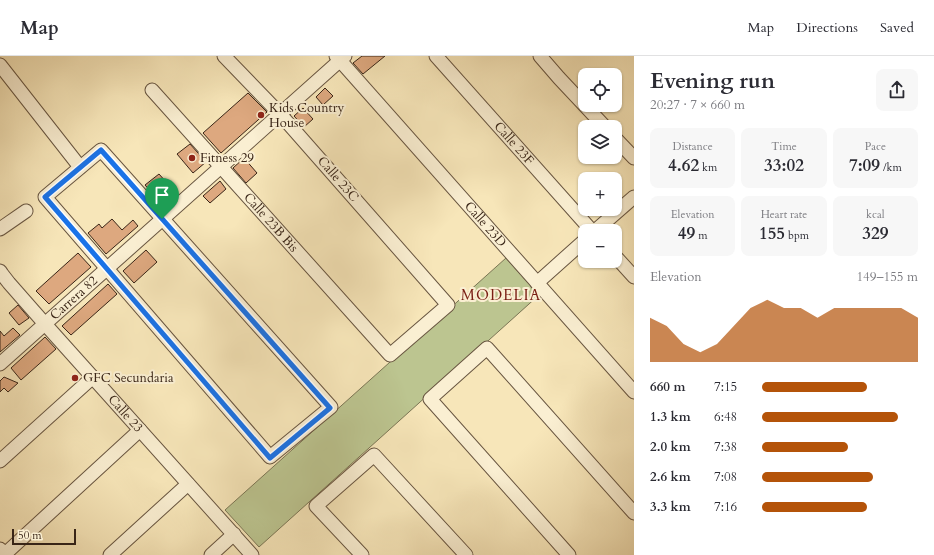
<!DOCTYPE html>
<html lang="en">
<head>
<meta charset="utf-8">
<style>
  body { margin:0; font-family:Cardo,serif; background:#f7f7f7; color:#2b2b33; height:100vh; display:flex; flex-direction:column; font-size:15px; white-space:nowrap }
  * { box-sizing:border-box; margin:0 }
  p { font-size:13px; color:#7c7c81 }
  .icon { flex:none; width:22px; height:22px; fill:none; stroke:currentColor; stroke-width:2; stroke-linecap:round; stroke-linejoin:round }
  .map { position:relative; flex:1; overflow:hidden }
  .details { display:flex; flex-direction:column; background:#fff; width:300px }
  .details>* { flex:none }
  .tools { position:absolute; left:578px; top:12px; display:grid; gap:8px }
  .tools a { display:grid; place-items:center; width:44px; height:44px; border-radius:8px; background:#fff; box-shadow:0 1px 3px #0004; font-size:20px }
  .scale { position:absolute; left:12px; bottom:10px; width:64px; box-sizing:border-box; padding-left:4px; border:2px solid #392517; border-top:0; font-size:11px; line-height:14px; white-space:nowrap; color:#392517; -webkit-text-stroke:3px #faefd2; paint-order:stroke }
  .pin { position:absolute; display:grid; place-items:center; width:34px; height:34px; color:#fff; margin:-41px -17px; border-radius:50% 50% 50% 0; rotate:-45deg; box-shadow:0 0 4px #0007 }
  .pin .icon { rotate:45deg }
  .round { display:grid; place-items:center; flex:none; width:42px; height:42px; border-radius:8px; background:#f7f7f7 }
  .overview { display:flex; align-items:center; justify-content:space-between; height:68px; padding:0 16px }
  h1 { font-size:22px; font-weight:600; line-height:30px }
  .metrics { display:grid; grid-template-columns:repeat(3,1fr); gap:6px; height:68px; padding:4px 16px }
  .metrics div { display:grid; align-content:center; border-radius:8px; background:#f7f7f7; text-align:center }
  .metrics b { font-size:17px; font-weight:600 }
  .metrics small { font-size:11px; font-weight:400 }
  .metrics p { font-size:11px }
  .chart { height:112px; padding:8px 16px }
  .chart p { display:flex; justify-content:space-between }
  .chart svg { width:100%; height:72px; margin-top:4px; fill:#b45309; opacity:.7 }
  ul { padding:0 16px; list-style:none; font-size:13px }
  li { display:grid; grid-template-columns:64px 48px 1fr; align-items:center; height:30px }
  li i { height:10px; border-radius:5px; background:#b45309 }
  header { display:flex; align-items:center; gap:24px; box-sizing:border-box; height:56px; padding:0 20px; background:#fff; border-bottom:1px solid #e1e1e2 }
  header strong { font-size:19px }
  nav { display:flex; gap:22px; margin-inline-start:auto; font-size:14px }
  main { display:flex; flex:1; min-height:0 }
  .map>svg:first-child { display:block }
  .green { fill:#bcc590; stroke:#7a7554 }
  .building { fill:#dda87f; stroke:#392517 }
  .lines { fill:none; stroke-linecap:round; stroke-linejoin:round }
  .minor-casing { stroke:#685540; stroke-width:15 }
  .minor { stroke:#faefd2; stroke-width:13 }
  .route-casing { stroke:#fff; stroke-width:8 }
  .route { stroke:#1a73e8; stroke-width:5 }
  .poi-dot { fill:#8f2418; stroke:#faefd2; stroke-width:1.5 }
  .labels { text-anchor:middle; dominant-baseline:central; stroke-width:4; stroke-linejoin:round; paint-order:stroke }
  .poi-label { font-size:13px; fill:#392517; stroke:#faefd2; text-anchor:start }
  .street-label { font-size:13px; fill:#392517; stroke:#faefd2 }
  .quarter-label { font-size:15px; letter-spacing:1px; fill:#7a1f14; stroke:#faefd2 }
</style>
</head>
<body>
<header>
<strong>Map</strong>
<nav><a>Map</a><a>Directions</a><a>Saved</a></nav>
</header>
<main>
<div class="map">
<svg width="634" height="499" viewBox="0 0 634 499">
  <rect width="100%" height="100%" fill="#f7e6b9"/>
  <filter id="stains"><feTurbulence type="fractalNoise" baseFrequency=".005" numOctaves="4"/><feColorMatrix values="0 0 0 0 .2 0 0 0 0 .09 0 0 0 0 .02 0 0 0 .5 -.17"/></filter>
  <radialGradient id="worn" r=".72"><stop offset=".6" stop-color="#630" stop-opacity="0"/><stop offset="1" stop-color="#630" stop-opacity=".3"/></radialGradient>
  <!-- green -->
  <path class="green" d="M 506,202 L 539,239 L 259,491 L 225,454 Z"/>
  <!-- building -->
  <path class="building" d="M 362,0 L 385,0 L 363,18 L 353,7 Z
    M 325,32 L 333,40 L 323,49 L 316,41 Z
    M 248,37 L 267,56 L 221,97 L 203,77 Z
    M 303,52 L 313,63 L 304,71 L 294,60 Z
    M 190,88 L 206,106 L 193,117 L 177,98 Z
    M 244,102 L 257,117 L 246,127 L 233,112 Z
    M 159,118 L 175,136 L 161,147 L 145,129 Z
    M 220,125 L 226,133 L 210,147 L 203,140 Z
    M 112,163 L 122,174 L 133,164 L 138,170 L 106,198 L 88,177 L 99,168 L 102,172 Z
    M 146,194 L 157,206 L 134,227 L 123,215 Z
    M 78,197 L 91,211 L 49,248 L 36,235 Z
    M 108,228 L 117,238 L 71,279 L 62,270 Z
    M 18,249 L 29,262 L 19,269 L 9,257 Z
    M 13,272 L 20,279 L 0,296 L 0,275 L 4,280 Z
    M 45,281 L 56,293 L 21,324 L 11,312 Z
    M 4,321 L 18,327 L 8,336 L 4,332 L 0,336 L 0,325 Z"/>
  <g class="lines">
    <defs>
      <g id="minor">
        <path id="s1" d="M 336,0 L 634,336"/>
        <path id="s2" d="M 436,0 L 592,175"/>
        <path d="M 540,0 L 559,22 L 605,71"/>
        <path d="M 0,9 L 80,111"/>
        <path id="s3" d="M 152,34 L 390,299 L 448,249 L 280,58 L 224,0"/>
        <path d="M 615,82 L 634,102"/>
        <path d="M 101,94 L 331,351 L 270,401 L 45,141 Z"/>
        <path d="M 0,173 L 26,155"/>
        <path d="M 595,175 L 634,141"/>
        <path d="M 615,200 L 634,221"/>
        <path id="s4" d="M 0,215 L 2,218 L 9,227 L 45,268 L 252,499"/>
        <path d="M 537,227 L 585,184"/>
        <path id="s5" d="M 0,308 L 345,0"/>
        <path d="M 0,405 L 93,321"/>
        <path d="M 0,493 L 5,498 L 140,374"/>
        <path d="M 110,499 L 188,428"/>
        <path d="M 211,499 L 234,478"/>
        <path d="M 362,499 L 316,450 L 374,399 L 466,499"/>
        <path d="M 569,499 L 430,343 L 487,292 L 634,457"/>
      </g>
    </defs>
    <!-- minor casing -->
    <use href="#minor" class="minor-casing"/>
    <!-- minor -->
    <use href="#minor" class="minor"/>
  </g>
  <g class="lines">
    <defs>
      <path id="route" d="M 101,94 L 330,352 L 270,402 L 45,141 Z"/>
    </defs>
    <!-- route casing -->
    <use href="#route" class="route-casing"/>
    <!-- route -->
    <use href="#route" class="route"/>
  </g>
  <!-- markers -->
  <g class="poi-dot">
    <circle cx="261" cy="59" r="4"/>
    <circle cx="192" cy="102" r="4"/>
    <circle cx="75" cy="322" r="4"/>
  </g>
  <g class="labels">
    <!-- poi labels -->
    <g class="poi-label">
      <text x="269" y="52">Kids Country<tspan x="269" dy="15">House</tspan></text>
      <text x="200" y="102">Fitness 29</text>
      <text x="83" y="322">GFC Secundaria</text>
    </g>
    <!-- street labels -->
    <g class="street-label">
      <text stroke="none"><textPath href="#s2" startOffset="117">Calle 23F</textPath></text>
      <text transform="translate(338 123) rotate(49)">Calle 23C</text>
      <text stroke="none"><textPath href="#s3" startOffset="178">Calle 23B Bis</textPath></text>
      <text stroke="none"><textPath href="#s1" startOffset="225">Calle 23D</textPath></text>
      <text stroke="none"><textPath href="#s5" startOffset="99">Carrera 82</textPath></text>
      <text stroke="none"><textPath href="#s4" startOffset="190">Calle 23</textPath></text>
    </g>
    <!-- quarter labels -->
    <g class="quarter-label">
      <text x="501" y="239">MODELIA</text>
    </g>
  </g>
  <rect width="100%" height="100%" filter="url(#stains)"/>
  <rect width="100%" height="100%" fill="url(#worn)"/>
</svg>
<div class="tools">
<a><svg class="icon" aria-label="locate" viewBox="0 0 24 24"><circle cx="12" cy="12" r="6"/><path d="M12 2v4M12 18v4M2 12h4M18 12h4"/></svg></a>
<a><svg class="icon" aria-label="layers" viewBox="0 0 24 24"><path d="M12 4l9 5-9 5-9-5zM3 14l9 5 9-5"/></svg></a>
<a>+</a>
<a>−</a>
</div>
<div class="scale">50 m</div>
<div class="pin" style="left:162px;top:163px;background:#1e9e55"><svg class="icon" aria-label="arrive" viewBox="0 0 24 24"><path d="M6 21V4h12l-3 4 3 4H6"/></svg></div>
</div>
<section class="details">
<div class="overview"><div><h1>Evening run</h1><p>20:27 · 7 × 660 m</p></div><a class="round"><svg class="icon" aria-label="share" viewBox="0 0 24 24"><path d="M12 15V3M7 8l5-5 5 5M5 13v7h14v-7"/></svg></a></div>
<div class="metrics">
<div><p>Distance</p><b>4.62<small> km</small></b></div>
<div><p>Time</p><b>33:02</b></div>
<div><p>Pace</p><b>7:09<small> /km</small></b></div>
</div>
<div class="metrics">
<div><p>Elevation</p><b>49<small> m</small></b></div>
<div><p>Heart rate</p><b>155<small> bpm</small></b></div>
<div><p>kcal</p><b>329</b></div>
</div>
<div class="chart"><p><span>Elevation</span>149–155 m</p>
<svg viewBox="0 0 160 44" preserveAspectRatio="none"><path d="M0 44V17L10 22L20 33L30 38L40 33L50 22L60 11L70 6L80 11L90 11L100 17L110 11L120 11L130 11L140 11L150 11L160 17V44z"/></svg>
</div>
<ul>
<li><b>660 m</b>7:15<i style="width:67%"></i></li>
<li><b>1.3 km</b>6:48<i style="width:87%"></i></li>
<li><b>2.0 km</b>7:38<i style="width:55%"></i></li>
<li><b>2.6 km</b>7:08<i style="width:71%"></i></li>
<li><b>3.3 km</b>7:16<i style="width:67%"></i></li>
</ul>
</section>
</main>
</body>
</html>
